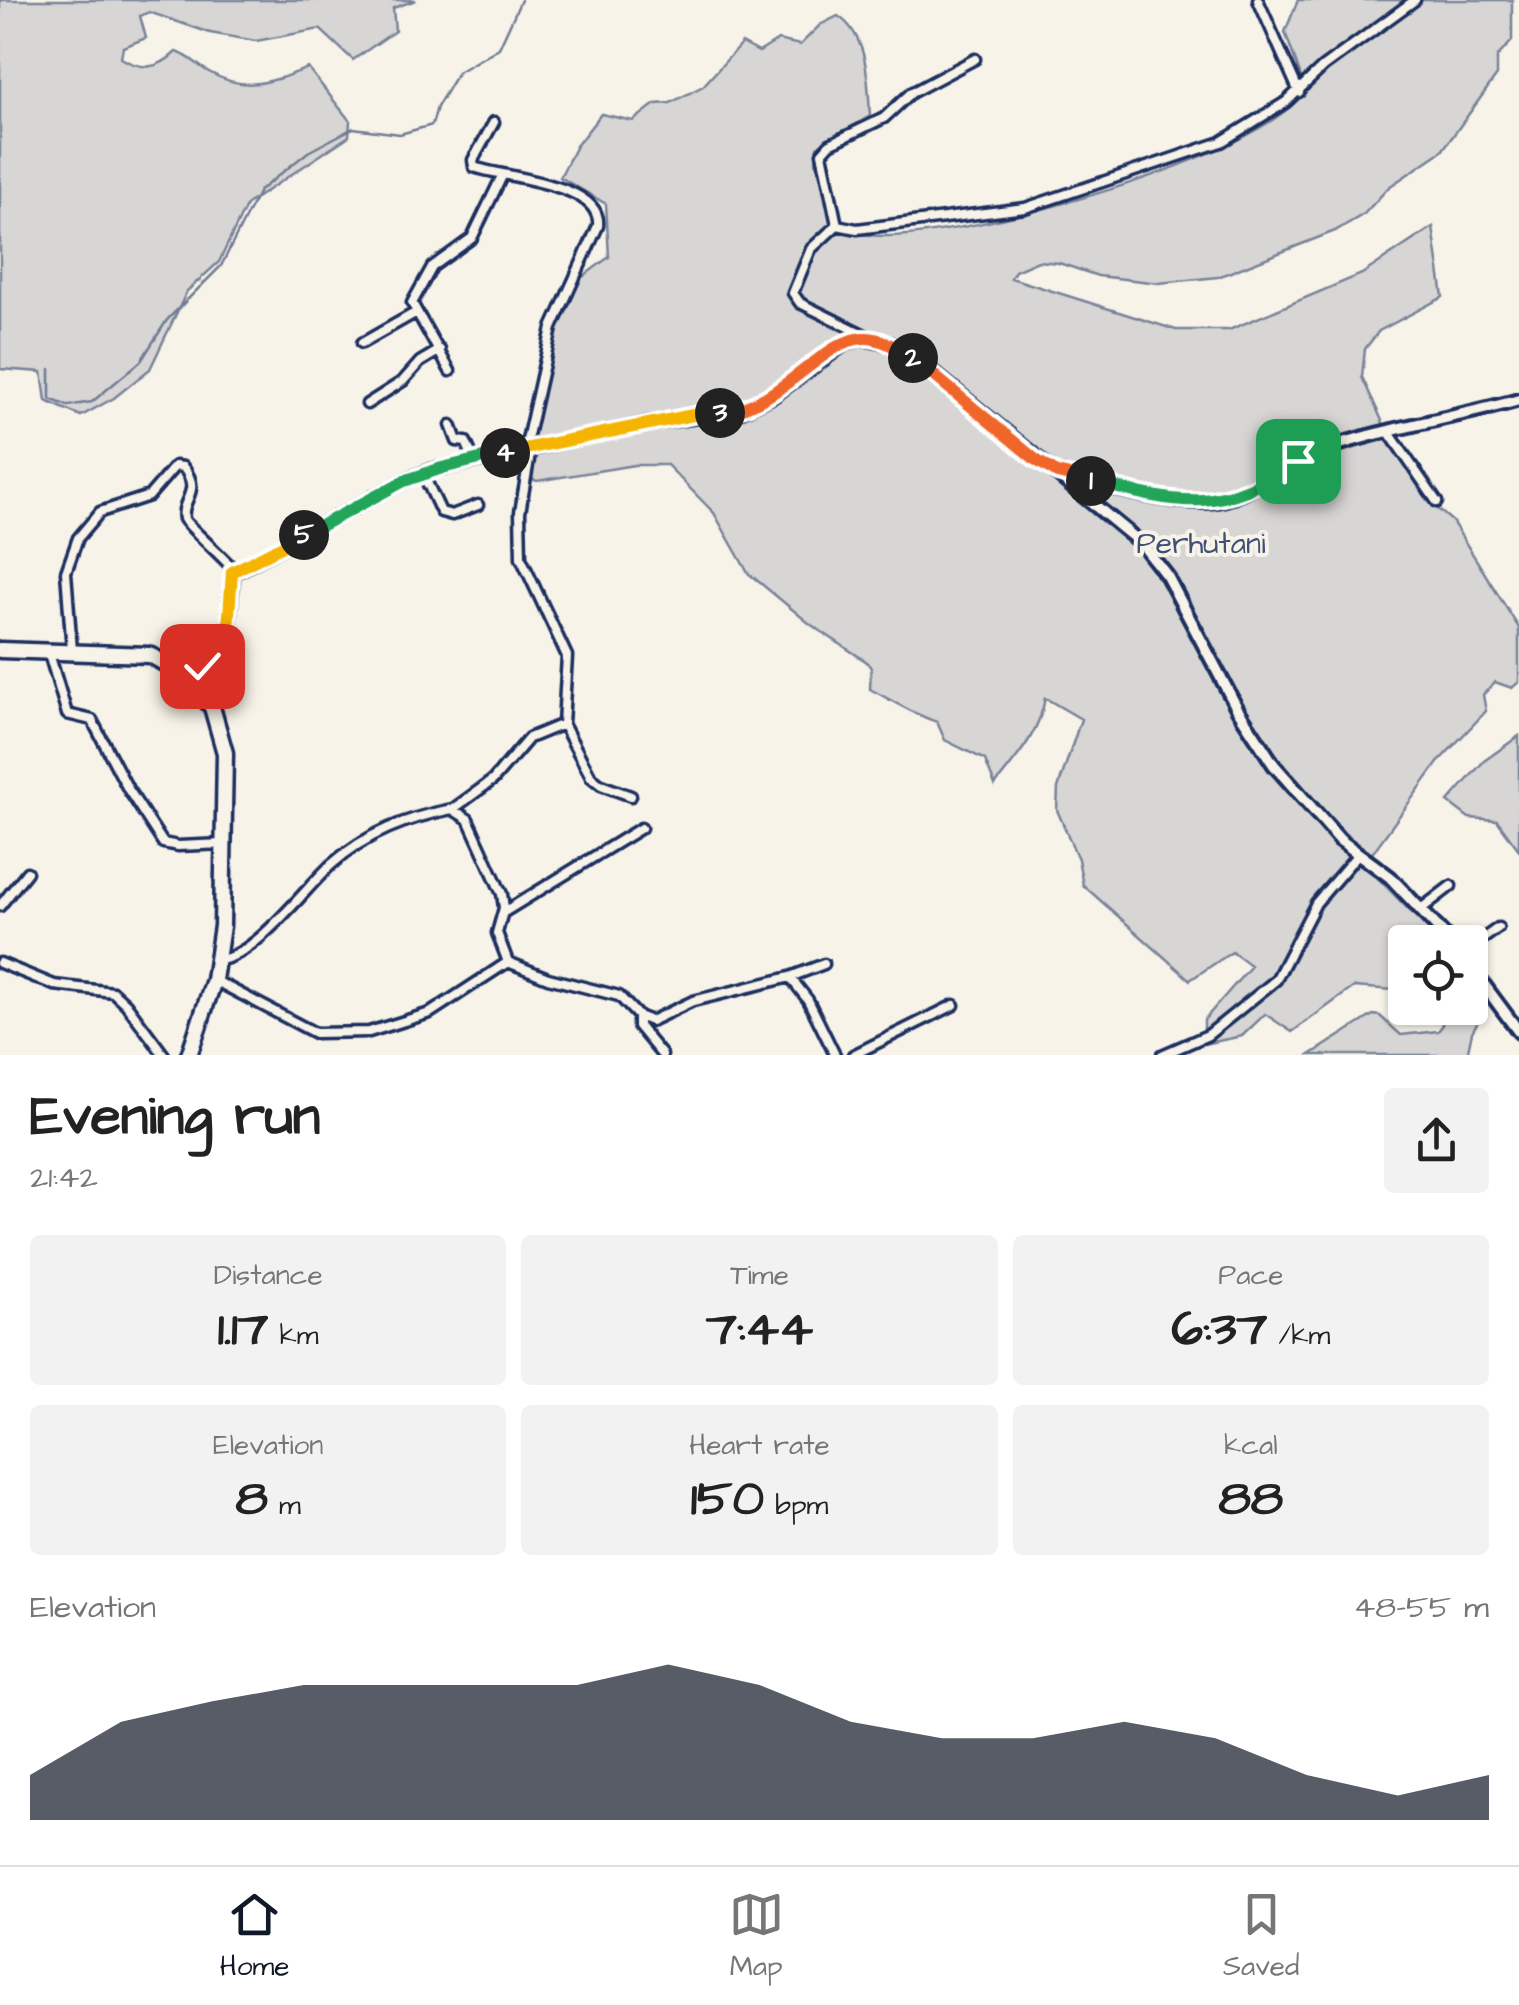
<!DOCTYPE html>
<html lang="en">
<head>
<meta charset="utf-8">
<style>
  body { margin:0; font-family:"Architects Daughter",sans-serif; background:#f2f2f2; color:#222; height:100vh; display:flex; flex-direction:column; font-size:38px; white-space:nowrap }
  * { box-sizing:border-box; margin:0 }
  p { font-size:32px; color:#767676 }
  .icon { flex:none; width:55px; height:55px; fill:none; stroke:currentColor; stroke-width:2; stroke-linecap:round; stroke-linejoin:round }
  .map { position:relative; height:1055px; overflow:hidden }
  .side { display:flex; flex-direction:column; background:#fff; flex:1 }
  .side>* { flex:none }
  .controls { position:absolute; left:1388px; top:925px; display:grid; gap:20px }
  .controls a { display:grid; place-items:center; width:100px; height:100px; border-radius:10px; background:#fff; box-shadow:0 2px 8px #0004; font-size:50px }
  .pin { position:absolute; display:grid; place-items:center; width:85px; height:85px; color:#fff; margin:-42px; border-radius:20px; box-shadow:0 5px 15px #0006 }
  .km { position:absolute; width:50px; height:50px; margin:-25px; border-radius:50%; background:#222; color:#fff; font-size:28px; line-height:50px; text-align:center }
  .round { display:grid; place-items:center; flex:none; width:105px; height:105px; border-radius:10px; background:#f2f2f2 }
  .headline { display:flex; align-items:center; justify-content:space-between; height:170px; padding:0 30px }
  h1 { font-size:55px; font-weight:800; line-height:75px }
  .metrics { display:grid; grid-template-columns:repeat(3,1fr); gap:15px; height:170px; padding:10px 30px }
  .metrics div { display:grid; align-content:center; border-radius:10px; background:#f2f2f2; text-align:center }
  .metrics b { font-size:50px; font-weight:800 }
  .metrics small { font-size:28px; font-weight:400 }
  .metrics p { font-size:28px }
  .chart { height:280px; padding:20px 30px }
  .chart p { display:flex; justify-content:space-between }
  .chart svg { width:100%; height:180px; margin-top:10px; fill:#111827; opacity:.7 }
  .tabs { display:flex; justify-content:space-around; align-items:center; height:140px; border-top:2px solid #e0e0e0; background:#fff; font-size:28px; color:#767676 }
  .tabs a { display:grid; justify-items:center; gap:5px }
  .tabs .selected { color:#111827 }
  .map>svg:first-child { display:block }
  .green { fill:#d7d6d4; stroke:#798299; stroke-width:2.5 }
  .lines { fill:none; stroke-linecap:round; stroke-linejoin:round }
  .stream { stroke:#727c95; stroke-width:2.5 }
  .minor-casing { stroke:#1b2f5e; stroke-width:15 }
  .tertiary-casing { stroke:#1b2f5e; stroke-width:18 }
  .trunk-casing { stroke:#1b2f5e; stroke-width:21 }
  .minor { stroke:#f7f3e8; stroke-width:8 }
  .tertiary { stroke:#f7f3e8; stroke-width:10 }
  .trunk { stroke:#f7f3e8; stroke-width:14 }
  .split-1-casing { stroke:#fff; stroke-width:20 }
  .split-2-casing { stroke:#fff; stroke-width:20 }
  .split-3-casing { stroke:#fff; stroke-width:20 }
  .split-4-casing { stroke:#fff; stroke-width:20 }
  .split-5-casing { stroke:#fff; stroke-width:20 }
  .split-6-casing { stroke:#fff; stroke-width:20 }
  .split-1 { stroke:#22a559; stroke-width:12 }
  .split-2 { stroke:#f0652b; stroke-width:12 }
  .split-3 { stroke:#f0652b; stroke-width:12 }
  .split-4 { stroke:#f5b400; stroke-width:12 }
  .split-5 { stroke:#22a559; stroke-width:12 }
  .split-6 { stroke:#f5b400; stroke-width:12 }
  .labels { text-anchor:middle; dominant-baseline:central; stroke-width:8; stroke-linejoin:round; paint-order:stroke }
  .park-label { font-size:30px; fill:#415076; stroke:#f7f3e8 }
</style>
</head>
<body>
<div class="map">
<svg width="1519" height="1055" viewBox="0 0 1519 1055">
  <rect width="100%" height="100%" fill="#f7f3e8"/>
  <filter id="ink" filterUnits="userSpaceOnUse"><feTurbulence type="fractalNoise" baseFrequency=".01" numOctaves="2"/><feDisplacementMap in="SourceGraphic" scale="20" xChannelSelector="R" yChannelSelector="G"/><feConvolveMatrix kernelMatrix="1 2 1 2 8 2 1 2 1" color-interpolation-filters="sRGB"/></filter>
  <g filter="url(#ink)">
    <!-- green -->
    <path class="green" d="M 0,0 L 416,0 L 393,8 L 395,31 L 353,60 L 320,29 L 256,41 L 210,33 L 149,12 L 140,16 L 146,38 L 123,47 L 121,58 C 143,71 158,69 176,52 C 191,56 196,65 209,72 C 245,93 271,82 308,68 L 350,121 L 349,136 L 247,204 L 219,262 L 187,291 L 150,369 L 114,398 L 81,416 L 46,401 L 42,372 L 0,369 Z
      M 1298,0 L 1512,0 L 1512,41 L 1497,57 L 1497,75 L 1442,151 L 1389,187 L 1364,214 L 1335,231 L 1218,277 L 1159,283 L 1098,276 L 1059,263 L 1038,261 L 1015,271 L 1011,278 L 1176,330 L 1229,330 L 1362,274 L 1433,227 L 1443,297 L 1379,331 L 1365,349 L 1362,377 L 1395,449 L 1426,499 L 1452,521 L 1519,628 L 1519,682 L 1512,688 L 1495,682 L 1483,695 L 1486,711 L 1440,760 L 1373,852 L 1367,867 L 1440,942 L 1405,942 L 1405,986 L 1394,990 L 1354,987 L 1292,1032 L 1265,1014 L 1242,1036 L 1204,1044 L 1204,1020 L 1251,966 L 1232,952 L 1190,980 L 1083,885 L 1078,859 L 1057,810 L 1058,788 L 1081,719 L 1045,698 C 1039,734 1017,757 995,785 L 985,760 L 945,740 L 937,722 C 912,714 893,701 870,689 L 871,668 L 867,662 L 810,624 L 748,573 L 714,513 L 667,465 L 634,465 L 537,481 L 529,478 L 533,428 L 551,343 L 577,281 L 609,257 L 606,204 L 560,177 L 576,146 L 601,114 L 633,121 L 655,104 L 670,103 L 703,86 L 742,43 L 759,52 L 778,40 L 800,45 L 820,25 L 838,16 C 869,36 868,84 870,116 L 817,147 L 816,162 L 838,231 C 853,233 868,236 884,236 C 972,237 1253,161 1306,91 L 1285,32 Z
      M 1519,736 L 1519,850 L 1497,820 L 1469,818 L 1448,802 L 1484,761 Z
      M 1472,990 L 1485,1009 L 1472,1032 L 1467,1055 L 1310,1055 L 1373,1015 L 1380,1016 L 1401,1035 L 1438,1031 L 1442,1026 L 1443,1008 L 1470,1008 Z"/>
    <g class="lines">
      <!-- stream -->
      <path class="stream" d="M 50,369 L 50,399 L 68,406 L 92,402 L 141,361 L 167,320 L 221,266 L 259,191 L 308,152 L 353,128 L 400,134 L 432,125 L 437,107 L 458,72 L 499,48 L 521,0"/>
      <defs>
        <path id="minor" d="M 1258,0 L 1299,92
          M 494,122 L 473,160 L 474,167 C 504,178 603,183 598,226 L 552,328 L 525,449
          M 837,225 L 857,229 L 1025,208 L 1221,142 L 1286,102 L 1323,67 L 1415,0
          M 867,336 L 800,303 L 793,293 L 811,249 L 837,225 L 822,153 L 830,144 L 884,118 L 911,93 L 975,59
          M 362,343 L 415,313
          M 450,371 L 412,303 L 432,267 L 472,238 L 502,176
          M 367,404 L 403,381 L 420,362 L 440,350
          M 451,425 L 457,441 L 466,442 L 474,460
          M 1388,431 L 1437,502
          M 531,448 L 520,512 L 521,558 L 567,656 L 563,724 L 591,777 L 601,785 L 631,796
          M 423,474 L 441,512 L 452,515 L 478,505
          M 48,650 L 67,714 L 92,720 L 128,789 L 163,843 L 178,846 L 224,844
          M 72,651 L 66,572 L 78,538 L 100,512 L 149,496 L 175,466 L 183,467 C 203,492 180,499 184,519 C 185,523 227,561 235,571
          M 453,809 L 493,780 L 529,738 L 563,724
          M 0,906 L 27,872
          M 1421,909 L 1451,886
          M 504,912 L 641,828
          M 1470,948 L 1498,928
          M 219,960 C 256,956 304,889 332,864 C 367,833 407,818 452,809 L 468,819 L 502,894 L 504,908 L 497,933 L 508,962 L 548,978 L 619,996 L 638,1016 L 651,1021 L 693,1001 L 790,977 L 808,1000 L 835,1055
          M 0,963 L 54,985 L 113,992 L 126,1004 L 164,1055
          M 790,977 L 824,964
          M 214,980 L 315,1033 L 369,1032 L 430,1013 L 508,962
          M 638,1016 L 638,1026 L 662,1055
          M 853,1055 L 954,1005
          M 1162,1055 L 1208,1035 L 1276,980 L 1316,903 L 1358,854"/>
        <path id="tertiary" d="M 1062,474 C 1107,486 1158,503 1206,502 C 1250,501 1278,466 1317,452 C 1382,428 1452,419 1519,400
          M 180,672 L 202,666 L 227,643 L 233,573 L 404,481 L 433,470 L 645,424 L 742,410 L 774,395 L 844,344 L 861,338 L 891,344 L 930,370 L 1142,544 L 1167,576 L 1238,710 L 1274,765 L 1340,840 L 1390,877 L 1451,942
          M 1470,966 L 1519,1032"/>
        <path id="trunk" d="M 0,650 L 150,655 L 180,672 L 212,707 L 225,753 L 222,926 L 214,980 L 189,1055"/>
      </defs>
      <!-- minor casing -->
      <use href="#minor" class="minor-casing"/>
      <!-- tertiary casing -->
      <use href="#tertiary" class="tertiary-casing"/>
      <!-- trunk casing -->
      <use href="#trunk" class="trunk-casing"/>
      <!-- minor -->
      <use href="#minor" class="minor"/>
      <!-- tertiary -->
      <use href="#tertiary" class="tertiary"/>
      <!-- trunk -->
      <use href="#trunk" class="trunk"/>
    </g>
  </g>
  <g class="lines" filter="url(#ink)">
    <defs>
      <path id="split-1" d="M 1091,481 C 1178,504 1220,516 1298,461"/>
      <path id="split-2" d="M 913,358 L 1036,460 L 1057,473 L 1091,481"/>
      <path id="split-3" d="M 720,413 C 782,407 820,341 863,338 C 882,337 898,349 913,358"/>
      <path id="split-4" d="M 505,453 L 698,414 L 720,413"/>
      <path id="split-5" d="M 304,535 L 404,481 L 442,468 L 505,453"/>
      <path id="split-6" d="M 202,666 L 227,644 L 232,572 L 304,535"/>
    </defs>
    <!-- split-1 casing -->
    <use href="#split-1" class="split-1-casing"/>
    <!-- split-2 casing -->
    <use href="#split-2" class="split-2-casing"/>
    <!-- split-3 casing -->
    <use href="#split-3" class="split-3-casing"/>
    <!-- split-4 casing -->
    <use href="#split-4" class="split-4-casing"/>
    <!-- split-5 casing -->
    <use href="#split-5" class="split-5-casing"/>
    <!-- split-6 casing -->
    <use href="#split-6" class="split-6-casing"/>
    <!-- split-1 -->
    <use href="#split-1" class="split-1"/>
    <!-- split-2 -->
    <use href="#split-2" class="split-2"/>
    <!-- split-3 -->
    <use href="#split-3" class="split-3"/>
    <!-- split-4 -->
    <use href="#split-4" class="split-4"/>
    <!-- split-5 -->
    <use href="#split-5" class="split-5"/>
    <!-- split-6 -->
    <use href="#split-6" class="split-6"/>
  </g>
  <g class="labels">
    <!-- park labels -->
    <g class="park-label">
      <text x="1201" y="544">Perhutani</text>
    </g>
  </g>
</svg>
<div class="controls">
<a><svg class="icon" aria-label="locate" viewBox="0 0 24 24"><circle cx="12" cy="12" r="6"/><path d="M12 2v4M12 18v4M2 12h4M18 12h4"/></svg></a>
</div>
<div class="pin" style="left:1298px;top:461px;background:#1e9e55"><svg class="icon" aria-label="arrive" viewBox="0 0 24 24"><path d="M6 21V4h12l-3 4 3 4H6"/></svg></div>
<div class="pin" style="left:202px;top:666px;background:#d93025"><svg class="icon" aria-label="check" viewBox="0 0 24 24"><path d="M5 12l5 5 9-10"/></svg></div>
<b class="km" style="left:1091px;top:481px">1</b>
<b class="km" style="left:913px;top:358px">2</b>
<b class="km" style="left:720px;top:413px">3</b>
<b class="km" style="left:505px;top:453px">4</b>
<b class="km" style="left:304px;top:535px">5</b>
</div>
<section class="side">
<div class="headline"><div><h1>Evening run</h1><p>21:42</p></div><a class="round"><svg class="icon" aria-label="share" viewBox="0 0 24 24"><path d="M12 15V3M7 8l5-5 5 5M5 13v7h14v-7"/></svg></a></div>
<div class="metrics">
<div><p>Distance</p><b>1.17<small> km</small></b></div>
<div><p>Time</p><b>7:44</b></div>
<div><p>Pace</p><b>6:37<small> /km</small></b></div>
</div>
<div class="metrics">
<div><p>Elevation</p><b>8<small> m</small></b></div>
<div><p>Heart rate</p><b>150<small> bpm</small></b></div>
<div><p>kcal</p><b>88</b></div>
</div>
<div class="chart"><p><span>Elevation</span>48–55 m</p>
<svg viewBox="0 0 160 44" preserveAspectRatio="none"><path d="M0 44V33L10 20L20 15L30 11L40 11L50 11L60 11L70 6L80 11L90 20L100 24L110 24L120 20L130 24L140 33L150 38L160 33V44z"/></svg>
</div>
</section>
<nav class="tabs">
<a class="selected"><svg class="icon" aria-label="home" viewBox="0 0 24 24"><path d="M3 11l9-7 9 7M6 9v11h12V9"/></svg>Home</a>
<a><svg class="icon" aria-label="map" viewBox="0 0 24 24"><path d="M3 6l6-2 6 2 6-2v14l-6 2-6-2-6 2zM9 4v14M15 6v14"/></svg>Map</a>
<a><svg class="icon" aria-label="saved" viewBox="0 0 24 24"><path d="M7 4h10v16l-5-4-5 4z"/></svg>Saved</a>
</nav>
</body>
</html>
